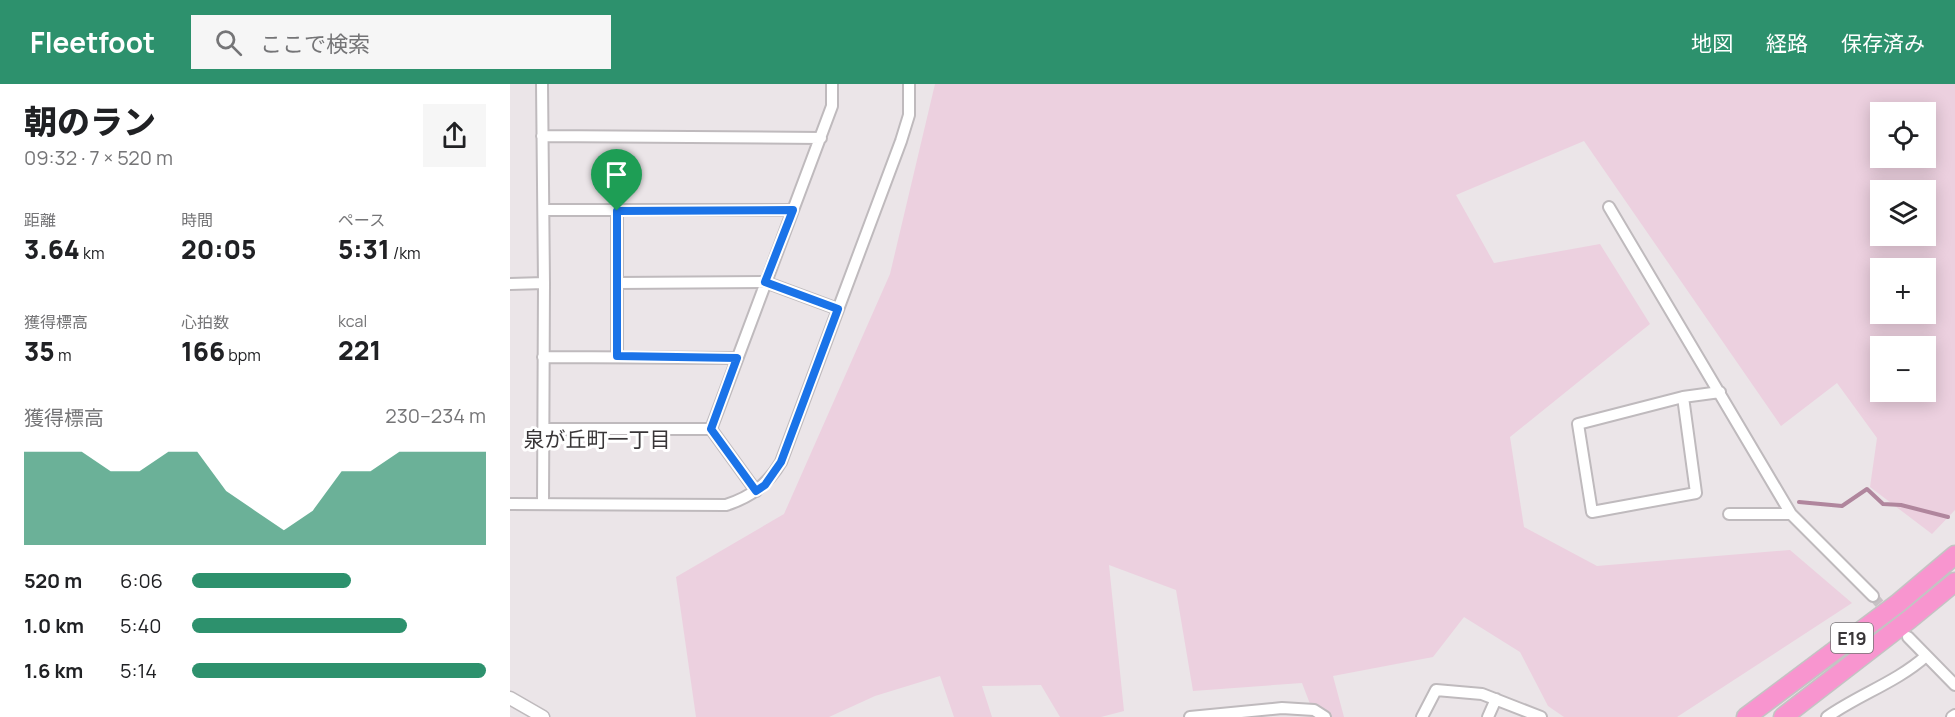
<!DOCTYPE html>
<html lang="ja">
<head>
<meta charset="utf-8">
<style>
  body { margin:0; font-family:Manrope,"Noto Sans JP",sans-serif; background:#f6f6f6; color:#202124; height:100vh; display:flex; flex-direction:column; font-size:22px; white-space:nowrap }
  * { box-sizing:border-box; margin:0 }
  p { font-size:20px; color:#757577 }
  .icon { flex:none; width:33px; height:33px; fill:none; stroke:currentColor; stroke-width:2; stroke-linecap:round; stroke-linejoin:round }
  .map { position:relative; flex:1; overflow:hidden }
  .drawer { display:flex; flex-direction:column; background:#fff; width:510px }
  .drawer>* { flex:none }
  .tools { position:absolute; left:1360px; top:18px; display:grid; gap:12px }
  .tools a { display:grid; place-items:center; width:66px; height:66px; border-radius:0px; background:#fff; box-shadow:0 3px 15px #0003; font-size:30px }
  .pin { position:absolute; display:grid; place-items:center; width:51px; height:51px; color:#fff; margin:-62px -26px; border-radius:50% 50% 50% 0; rotate:-45deg; box-shadow:0 0 6px #0007 }
  .pin .icon { rotate:45deg }
  .round { display:grid; place-items:center; flex:none; width:63px; height:63px; border-radius:0px; background:#f6f6f6 }
  .overview { display:flex; align-items:center; justify-content:space-between; height:102px; padding:0 24px }
  h1 { font-size:33px; font-weight:800; line-height:45px }
  .metrics { display:grid; grid-template-columns:repeat(3,1fr); gap:9px; height:102px; padding:6px 24px }
  .metrics div { display:grid; align-content:center }
  .metrics b { font-size:26px; font-weight:800 }
  .metrics small { font-size:16px; font-weight:400 }
  .metrics p { font-size:16px }
  .chart { height:168px; padding:12px 24px }
  .chart p { display:flex; justify-content:space-between }
  .chart svg { width:100%; height:108px; margin-top:6px; fill:#2d916d; opacity:.7 }
  ul { padding:0 24px; list-style:none; font-size:20px }
  li { display:grid; grid-template-columns:96px 72px 1fr; align-items:center; height:45px }
  li i { height:15px; border-radius:8px; background:#2d916d }
  header { display:flex; align-items:center; gap:36px; box-sizing:border-box; height:84px; padding:0 30px; background:#2d916d; color:#fff }
  header strong { font-size:28px }
  nav { display:flex; gap:33px; margin-inline-start:auto; font-size:21px }
  .search { width:420px; height:54px; background:#f6f6f6; display:flex; align-items:center; gap:15px; box-sizing:border-box; padding:0 21px; border-radius:0px; color:#757577; font-size:22px }
  main { display:flex; flex:1; min-height:0 }
  .map>svg:first-child { display:block }
  .green { fill:#ecd0df; fill-rule:evenodd }
  .lines { fill:none; stroke-linecap:round; stroke-linejoin:round }
  .stream { stroke:#b0869d; stroke-width:4 }
  .minor-tunnel { stroke:#c7c2c5; stroke-width:10; stroke-dasharray:10 5; stroke-linecap:butt }
  .minor-casing { stroke:#bfbabd; stroke-width:14 }
  .tertiary-casing { stroke:#bfbabd; stroke-width:15 }
  .motorway-casing { stroke:#c4c3c3; stroke-width:21 }
  .minor { stroke:#fff; stroke-width:10 }
  .tertiary { stroke:#fff; stroke-width:12 }
  .motorway { stroke:#f895cf; stroke-width:18 }
  .route-casing { stroke:#fff; stroke-width:12 }
  .route { stroke:#1a73e8; stroke-width:8 }
  .labels { text-anchor:middle; dominant-baseline:central; stroke-width:6; stroke-linejoin:round; paint-order:stroke }
  .shield { fill:#fff; stroke:#747274; stroke-width:1.5 }
  .shield-label { font-size:18px; font-weight:bold; fill:#393638 }
  .neighbourhood-label { font-size:21px; fill:#393638; stroke:#fff }
</style>
</head>
<body>
<header>
<strong>Fleetfoot</strong>
<div class="search"><svg class="icon" aria-label="search" viewBox="0 0 24 24"><circle cx="10" cy="10" r="6"/><path d="M15 15l6 6"/></svg>ここで検索</div>
<nav><a>地図</a><a>経路</a><a>保存済み</a></nav>
</header>
<main>
<section class="drawer">
<div class="overview"><div><h1>朝のラン</h1><p>09:32 · 7 × 520 m</p></div><a class="round"><svg class="icon" aria-label="share" viewBox="0 0 24 24"><path d="M12 15V3M7 8l5-5 5 5M5 13v7h14v-7"/></svg></a></div>
<div class="metrics">
<div><p>距離</p><b>3.64<small> km</small></b></div>
<div><p>時間</p><b>20:05</b></div>
<div><p>ペース</p><b>5:31<small> /km</small></b></div>
</div>
<div class="metrics">
<div><p>獲得標高</p><b>35<small> m</small></b></div>
<div><p>心拍数</p><b>166<small> bpm</small></b></div>
<div><p>kcal</p><b>221</b></div>
</div>
<div class="chart"><p><span>獲得標高</span>230–234 m</p>
<svg viewBox="0 0 160 44" preserveAspectRatio="none"><path d="M0 44V6L10 6L20 6L30 14L40 14L50 6L60 6L70 22L80 30L90 38L100 30L110 14L120 14L130 6L140 6L150 6L160 6V44z"/></svg>
</div>
<ul>
<li><b>520 m</b>6:06<i style="width:54%"></i></li>
<li><b>1.0 km</b>5:40<i style="width:73%"></i></li>
<li><b>1.6 km</b>5:14<i style="width:100%"></i></li>
</ul>
</section>
<div class="map">
<svg width="1445" height="633" viewBox="0 0 1445 633">
  <rect width="100%" height="100%" fill="#ebe5e8"/>
  <!-- green -->
  <path class="green" d="M 425,0 L 1445,0 L 1445,426 L 1422,450 L 1360,403 L 1367,354 L 1327,299 L 1271,342 L 1074,57 L 946,111 L 984,179 L 1090,160 L 1140,240 L 1000,353 L 1014,443 L 1087,482 L 1280,466 L 1342,519 L 1167,633 L 1054,633 L 1038,622 L 1010,568 L 954,533 L 923,573 L 823,592 L 834,633 L 805,633 L 792,599 L 683,607 L 666,506 L 599,481 L 614,627 L 591,633 L 550,633 L 531,601 L 472,602 L 482,633 L 444,633 L 430,592 L 365,612 L 319,633 L 186,633 L 166,493 L 274,430 L 380,190 ZM 1371,28 L 1416,28 L 1416,74 L 1371,74 ZM 1371,106 L 1416,106 L 1416,152 L 1371,152 ZM 1371,184 L 1416,184 L 1416,230 L 1371,230 ZM 1371,262 L 1416,262 L 1416,308 L 1371,308 Z"/>
  <g class="lines">
    <!-- stream -->
    <path class="stream" d="M 1289,418 L 1332,422 L 1357,405 L 1373,420 L 1391,421 L 1438,433"/>
    <!-- minor-tunnel -->
    <path class="minor-tunnel" d="M 1363,512 L 1380,532"/>
    <defs>
      <path id="minor" d="M 32,0 L 34,199 L 33,420
        M 32,52 L 311,54
        M 1099,123 L 1281,430 L 1363,512
        M 34,126 L 283,126
        M 107,127 L 107,272
        M 107,199 L 255,198 L 328,225
        M 0,200 L 34,199
        M 33,273 L 227,274
        M 1173,313 L 1186,409 L 1082,428 L 1068,340 L 1173,313 L 1210,308
        M 33,345 L 201,345
        M 201,345 L 322,22 L 322,0
        M 201,345 L 246,407
        M 0,420 L 216,421 C 241,413 258,400 271,378 L 391,57 L 399,31 L 399,0
        M 1219,430 L 1281,430
        M 1398,553 L 1445,601
        M 680,633 L 772,624 L 804,626 L 815,633
        M 912,633 L 926,606 L 972,610 L 1031,633
        M 978,633 L 986,615
        M 1317,633 C 1348,611 1387,598 1416,572
        M 1442,633 L 1445,631"/>
      <path id="tertiary" d="M 0,614 L 33,633"/>
      <path id="motorway" d="M 1236,633 L 1387,520 L 1445,471
        M 1273,633 L 1400,535 L 1445,498"/>
    </defs>
    <!-- minor casing -->
    <use href="#minor" class="minor-casing"/>
    <!-- tertiary casing -->
    <use href="#tertiary" class="tertiary-casing"/>
    <!-- motorway casing -->
    <use href="#motorway" class="motorway-casing"/>
    <!-- minor -->
    <use href="#minor" class="minor"/>
    <!-- tertiary -->
    <use href="#tertiary" class="tertiary"/>
    <!-- motorway -->
    <use href="#motorway" class="motorway"/>
  </g>
  <g class="lines">
    <defs>
      <path id="route" d="M 283,126 L 255,198 L 328,225 L 271,378 L 255,401 L 246,407 L 201,345 L 227,274 L 107,272 L 107,127 Z"/>
    </defs>
    <!-- route casing -->
    <use href="#route" class="route-casing"/>
    <!-- route -->
    <use href="#route" class="route"/>
  </g>
  <g class="labels">
    <!-- shield labels -->
    <rect class="shield" x="1321" y="539" width="42" height="30" rx="4.5"/>
    <g class="shield-label">
      <text x="1342" y="554">E19</text>
    </g>
    <!-- neighbourhood labels -->
    <g class="neighbourhood-label">
      <text x="87" y="355">泉が丘町一丁目</text>
    </g>
  </g>
</svg>
<div class="tools">
<a><svg class="icon" aria-label="locate" viewBox="0 0 24 24"><circle cx="12" cy="12" r="6"/><path d="M12 2v4M12 18v4M2 12h4M18 12h4"/></svg></a>
<a><svg class="icon" aria-label="layers" viewBox="0 0 24 24"><path d="M12 4l9 5-9 5-9-5zM3 14l9 5 9-5"/></svg></a>
<a>+</a>
<a>−</a>
</div>
<div class="pin" style="left:107px;top:127px;background:#1e9e55"><svg class="icon" aria-label="arrive" viewBox="0 0 24 24"><path d="M6 21V4h12l-3 4 3 4H6"/></svg></div>
</div>
</main>
</body>
</html>
